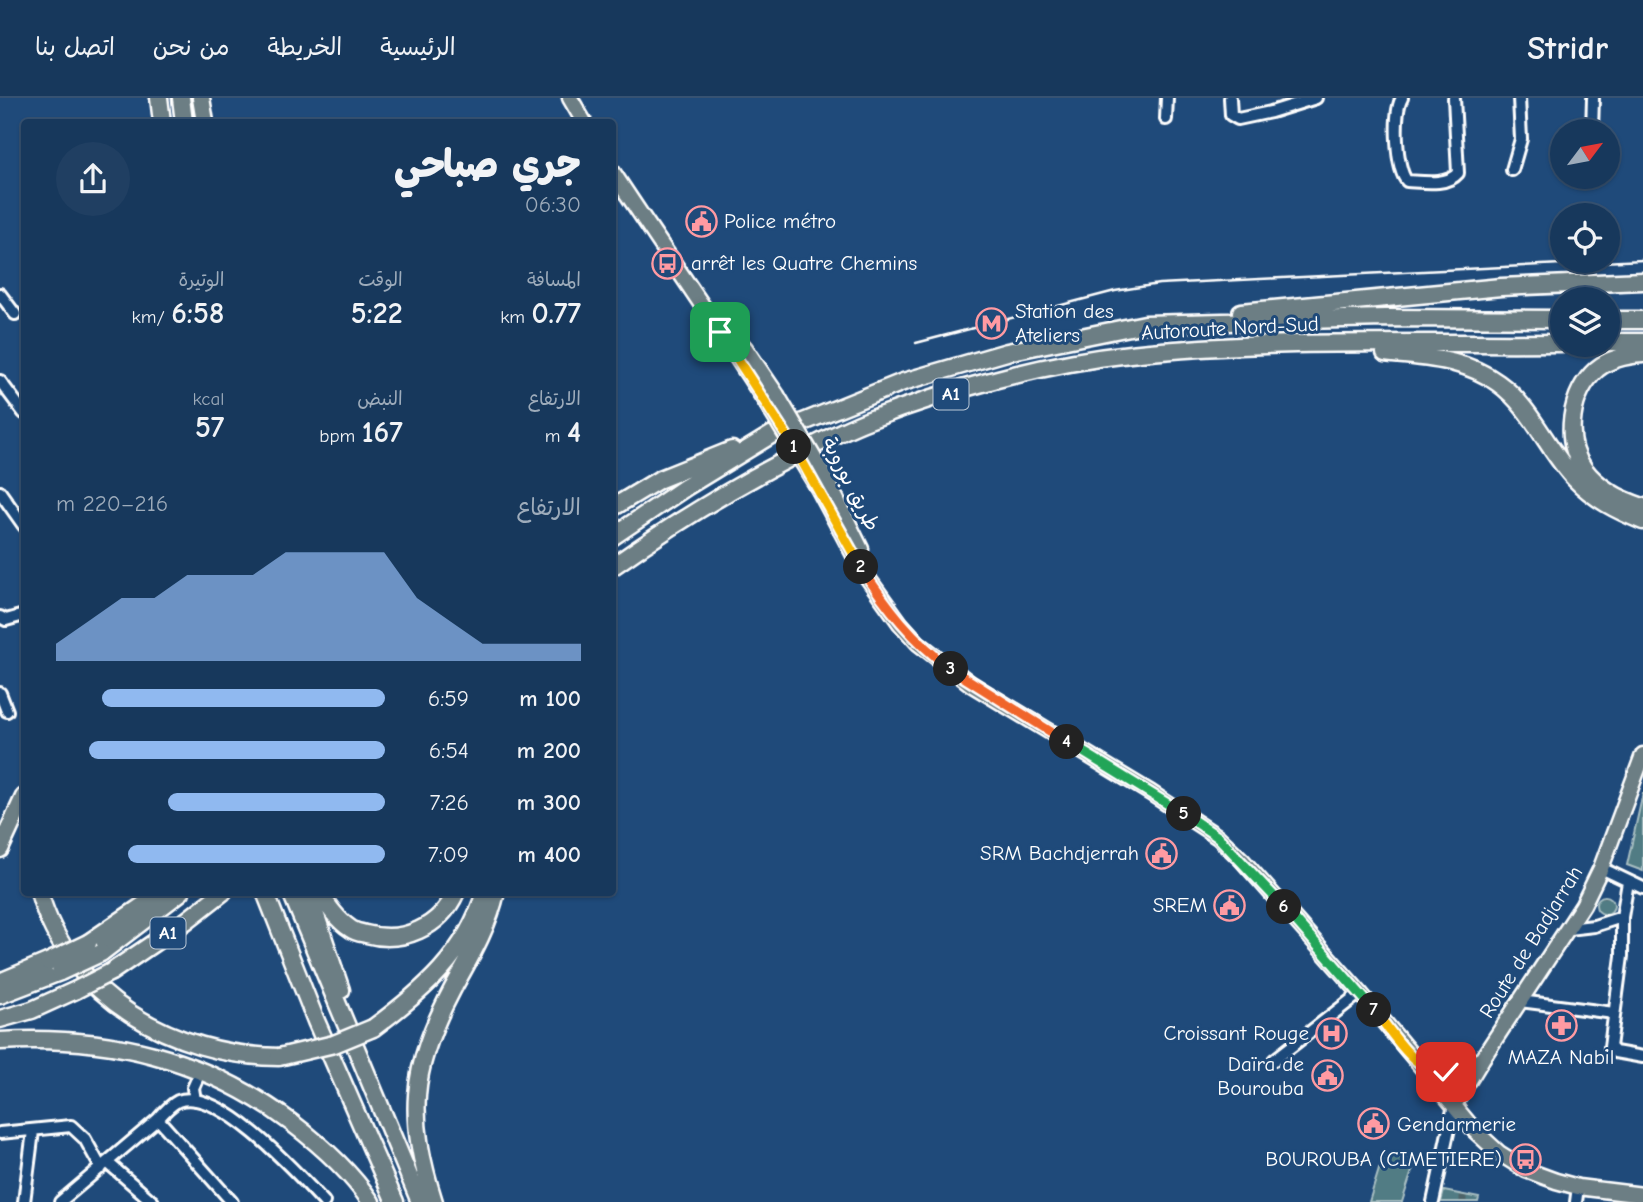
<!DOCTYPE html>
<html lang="ar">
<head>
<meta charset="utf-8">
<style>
  body { margin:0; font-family:"Comic Neue","Playpen Sans Arabic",sans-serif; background:#203f62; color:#f1f3f6; direction:rtl; height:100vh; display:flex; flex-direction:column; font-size:26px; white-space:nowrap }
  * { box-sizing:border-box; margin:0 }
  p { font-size:23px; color:#9eacbb }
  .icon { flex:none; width:38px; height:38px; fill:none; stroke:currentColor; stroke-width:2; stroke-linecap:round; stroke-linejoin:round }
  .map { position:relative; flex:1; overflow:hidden; direction:ltr }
  .side { position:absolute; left:21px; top:21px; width:595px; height:777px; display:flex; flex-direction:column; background:#17385c; border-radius:7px; box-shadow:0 2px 5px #0004,0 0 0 2px #365272; direction:rtl }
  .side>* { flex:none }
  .needle { width:46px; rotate:58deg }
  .tools { position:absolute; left:1550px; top:21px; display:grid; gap:14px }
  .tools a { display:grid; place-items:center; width:70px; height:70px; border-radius:50%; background:#17385c; box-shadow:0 2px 5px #0004,0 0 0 2px #365272; font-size:35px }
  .pin { position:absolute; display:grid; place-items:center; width:60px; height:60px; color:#fff; margin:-30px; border-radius:14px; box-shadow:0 4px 10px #0006 }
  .km { position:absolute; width:35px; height:35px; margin:-18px; border-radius:50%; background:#222; color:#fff; font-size:19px; line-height:35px; text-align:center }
  .round { display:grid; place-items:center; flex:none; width:74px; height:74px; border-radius:37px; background:#203f62 }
  .summary { display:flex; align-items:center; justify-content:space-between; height:119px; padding:0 35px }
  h1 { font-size:38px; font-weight:800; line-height:52px }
  .metrics { display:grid; grid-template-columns:repeat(3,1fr); gap:10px; height:119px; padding:7px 35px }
  .metrics div { display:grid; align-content:center }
  .metrics b { font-size:30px; font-weight:800 }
  .metrics small { font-size:19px; font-weight:400 }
  .metrics p { font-size:19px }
  .chart { height:196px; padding:14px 35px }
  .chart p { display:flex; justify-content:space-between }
  .chart svg { width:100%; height:126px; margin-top:7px; fill:#90b9f0; opacity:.7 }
  ul { padding:0 35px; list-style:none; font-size:23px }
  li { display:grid; grid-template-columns:112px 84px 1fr; align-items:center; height:52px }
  li i { height:18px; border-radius:9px; background:#90b9f0 }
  header { display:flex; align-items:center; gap:42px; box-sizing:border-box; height:98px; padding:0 35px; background:#17385c; border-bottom:2px solid #365272 }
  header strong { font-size:33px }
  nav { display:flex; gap:38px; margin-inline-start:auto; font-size:24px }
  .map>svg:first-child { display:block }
  .forest { fill:url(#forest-firs); stroke:#a8bec2; stroke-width:2 }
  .cemetery { fill:url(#cemetery-stones); stroke:#a8bec2; stroke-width:2 }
  .park { fill:#517c84; stroke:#a8bec2; stroke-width:2 }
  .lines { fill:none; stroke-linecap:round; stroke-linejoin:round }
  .minor-casing { stroke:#fff; stroke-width:16 }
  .major-casing { stroke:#fff; stroke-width:19 }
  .highway-casing { stroke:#fff; stroke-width:21 }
  .minor { stroke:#1f4a7a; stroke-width:10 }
  .major { stroke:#6c7e84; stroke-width:14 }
  .highway { stroke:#6c7e84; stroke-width:16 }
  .rail { stroke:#fff; stroke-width:2.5 }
  .major-bridge-casing { stroke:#fff; stroke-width:19; stroke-linecap:butt }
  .highway-bridge-casing { stroke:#fff; stroke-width:21; stroke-linecap:butt }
  .major-bridge { stroke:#6c7e84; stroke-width:14 }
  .highway-bridge { stroke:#6c7e84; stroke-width:16 }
  .split-1-casing { stroke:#fff; stroke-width:14 }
  .split-2-casing { stroke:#fff; stroke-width:14 }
  .split-3-casing { stroke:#fff; stroke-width:14 }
  .split-4-casing { stroke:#fff; stroke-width:14 }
  .split-5-casing { stroke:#fff; stroke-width:14 }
  .split-6-casing { stroke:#fff; stroke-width:14 }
  .split-7-casing { stroke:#fff; stroke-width:14 }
  .split-8-casing { stroke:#fff; stroke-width:14 }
  .split-1 { stroke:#f5b400; stroke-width:9 }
  .split-2 { stroke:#f5b400; stroke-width:9 }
  .split-3 { stroke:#f0652b; stroke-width:9 }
  .split-4 { stroke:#f0652b; stroke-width:9 }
  .split-5 { stroke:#22a559; stroke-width:9 }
  .split-6 { stroke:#22a559; stroke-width:9 }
  .split-7 { stroke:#22a559; stroke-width:9 }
  .split-8 { stroke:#f5b400; stroke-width:9 }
  .labels { text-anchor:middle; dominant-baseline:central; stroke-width:6; stroke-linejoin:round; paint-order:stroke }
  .shield { fill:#1f4a7a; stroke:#bcc9d7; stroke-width:2 }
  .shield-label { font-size:19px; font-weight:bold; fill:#fff }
  .poi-label { font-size:21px; fill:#fff; stroke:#1f4a7a; text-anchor:end }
  .street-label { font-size:21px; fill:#fff; stroke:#1f4a7a }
</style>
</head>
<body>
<header>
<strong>Stridr</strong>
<nav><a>الرئيسية</a><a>الخريطة</a><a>من نحن</a><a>اتصل بنا</a></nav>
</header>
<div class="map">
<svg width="1643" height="1104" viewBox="0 0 1643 1104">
  <defs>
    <pattern id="forest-firs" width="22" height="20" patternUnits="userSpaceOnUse" patternTransform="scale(1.75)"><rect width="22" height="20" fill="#517c84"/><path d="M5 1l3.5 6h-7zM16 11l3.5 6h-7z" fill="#4e6468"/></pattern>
    <pattern id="cemetery-stones" width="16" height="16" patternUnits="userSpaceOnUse" patternTransform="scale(1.75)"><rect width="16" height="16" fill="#517c84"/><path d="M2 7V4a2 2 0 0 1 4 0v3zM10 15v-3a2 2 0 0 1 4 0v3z" fill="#4e6468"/></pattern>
  </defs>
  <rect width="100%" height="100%" fill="#1f4a7a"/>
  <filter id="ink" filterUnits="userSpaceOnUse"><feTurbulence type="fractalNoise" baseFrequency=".0143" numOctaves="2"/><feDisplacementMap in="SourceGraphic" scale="14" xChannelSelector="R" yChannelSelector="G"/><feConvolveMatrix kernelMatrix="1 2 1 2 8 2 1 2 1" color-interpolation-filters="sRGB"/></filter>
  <g filter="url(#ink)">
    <!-- forest -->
    <path class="forest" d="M1596 807a9 9 0 1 1 18 0a9 9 0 1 1-18 0Z"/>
    <!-- cemetery -->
    <path class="cemetery" d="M 1444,1093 L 1479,1100 L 1478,1104 L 1441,1104 Z"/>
    <!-- park -->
    <path class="park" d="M 1643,695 L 1643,773 L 1627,767 Z
      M 1384,1055 L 1415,1064 L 1402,1104 L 1369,1104 Z"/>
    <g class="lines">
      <defs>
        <path id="minor" d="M 1230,0 L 1231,17 L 1238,21 L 1271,14 L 1316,0
          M 1402,0 C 1393,14 1396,72 1407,83 C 1424,84 1447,88 1458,75 L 1454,0
          M 1166,21 L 1167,0
          M 1592,33 L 1593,0
          M 1512,72 L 1521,41 L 1519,0
          M 0,196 L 15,216
          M 0,283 L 24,315
          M 0,394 L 24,428
          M 0,519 L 6,522 L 24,517
          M 0,595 L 7,613
          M 1601,770 L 1643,790
          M 1628,784 L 1622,819 L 1622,858 L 1610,949 L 1615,954 L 1643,959
          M 1568,831 L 1594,828 L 1622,819
          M 1520,903 L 1614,915
          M 1274,962 L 1360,895
          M 195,1002 L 193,990 L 201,972
          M 158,1021 L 232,1104
          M 0,1035 L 71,1028 L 85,1041 L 101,1070
          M 107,1064 L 153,1104
          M 24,1104 L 33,1033
          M 60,1104 L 158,1021 C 164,1014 170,1007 178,1003 C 219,988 298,1076 324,1104
          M 1433,1104 L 1454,1007
          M 1576,1104 L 1578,1089"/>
        <path id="major" d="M 570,0 L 584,24
          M 612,73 C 663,151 717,227 767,306
          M 717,218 L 745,250 L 777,297
          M 827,382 L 861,451
          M 817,388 L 862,472 L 900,525 L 918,545 L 971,586 L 1151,695 L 1218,739 L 1242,762 L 1360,895 L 1475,1033 L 1499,1055 L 1526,1072 L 1556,1083 L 1578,1089 L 1643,1097
          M 1421,968 C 1444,977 1459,972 1480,962
          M 1454,1007 L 1482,961 L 1583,807 L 1601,770 L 1643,657"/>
        <path id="highway" d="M 159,0 L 162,24
          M 181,0 L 184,24
          M 201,0 L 205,24
          M 1241,214 L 1501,189 L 1643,183
          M 1608,222 L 1643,222
          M 1608,244 L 1643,244
          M 1385,255 C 1425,260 1464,260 1498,285 C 1532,309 1547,352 1575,381 C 1594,401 1618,413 1643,423
          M 1643,256 C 1627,257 1610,260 1597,271 C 1570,295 1563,342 1584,371 C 1598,390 1621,402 1643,409
          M 612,410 L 660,381 L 732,352
          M 612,439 L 686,389 L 771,337 L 903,284 L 1007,254 L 1145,226 L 1385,220 L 1563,221
          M 612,469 C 670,428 730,391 792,359 C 817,346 842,332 869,322 C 948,292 1045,265 1130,256 C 1273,241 1419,246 1563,245
          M 0,751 L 24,699
          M 39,794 C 69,900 174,958 279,959
          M 265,794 L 316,923 L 395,1104
          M 291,794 L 420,1104
          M 308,794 L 341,892
          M 319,794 C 328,808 337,822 351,831 C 355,834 361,835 366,836 C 402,846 440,830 456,794
          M 88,845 L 163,794
          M 101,855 L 181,794
          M 111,874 L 186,823 L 223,794
          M 0,884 L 48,864
          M 0,897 L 60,874
          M 0,921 L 32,912 L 76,892
          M 373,930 C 423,893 466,857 485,794
          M 0,943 C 108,937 204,959 292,1025 C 321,1047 350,1073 371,1104
          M 434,1104 C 407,1019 410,971 452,892 C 469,861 488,830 496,794"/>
      </defs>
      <!-- minor casing -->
      <use href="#minor" class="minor-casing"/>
      <!-- major casing -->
      <use href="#major" class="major-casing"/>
      <!-- highway casing -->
      <use href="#highway" class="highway-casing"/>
      <!-- minor -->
      <use href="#minor" class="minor"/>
      <!-- major -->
      <use href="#major" class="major"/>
      <!-- highway -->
      <use href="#highway" class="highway"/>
      <!-- rail -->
      <path class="rail" d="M 916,245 L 1115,193 L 1159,186 L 1643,162"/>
      <defs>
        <path id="major-bridge" d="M 777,297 L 827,382
          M 767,306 L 817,388"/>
        <path id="highway-bridge" d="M 48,864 L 88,845
          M 60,874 L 101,855
          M 76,892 L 111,874
          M 279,959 L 334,946 L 373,930"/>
      </defs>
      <!-- major-bridge casing -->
      <use href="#major-bridge" class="major-bridge-casing"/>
      <!-- highway-bridge casing -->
      <use href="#highway-bridge" class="highway-bridge-casing"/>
      <!-- major-bridge -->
      <use href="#major-bridge" class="major-bridge"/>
      <!-- highway-bridge -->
      <use href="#highway-bridge" class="highway-bridge"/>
    </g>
  </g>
  <g class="lines" filter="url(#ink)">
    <defs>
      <path id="split-1" d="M 720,234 L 794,349"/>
      <path id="split-2" d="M 794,349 L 861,469"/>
      <path id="split-3" d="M 861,469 C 886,508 913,543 951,571"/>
      <path id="split-4" d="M 951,571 L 1067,644"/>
      <path id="split-5" d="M 1067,644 L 1184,716"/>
      <path id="split-6" d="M 1184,716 L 1218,739 L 1284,809"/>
      <path id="split-7" d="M 1284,809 L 1374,912"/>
      <path id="split-8" d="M 1374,912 C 1393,935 1414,975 1446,974"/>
    </defs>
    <!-- split-1 casing -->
    <use href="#split-1" class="split-1-casing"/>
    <!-- split-2 casing -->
    <use href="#split-2" class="split-2-casing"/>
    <!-- split-3 casing -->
    <use href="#split-3" class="split-3-casing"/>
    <!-- split-4 casing -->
    <use href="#split-4" class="split-4-casing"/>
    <!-- split-5 casing -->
    <use href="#split-5" class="split-5-casing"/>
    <!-- split-6 casing -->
    <use href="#split-6" class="split-6-casing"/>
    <!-- split-7 casing -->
    <use href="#split-7" class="split-7-casing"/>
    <!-- split-8 casing -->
    <use href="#split-8" class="split-8-casing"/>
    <!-- split-1 -->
    <use href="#split-1" class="split-1"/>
    <!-- split-2 -->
    <use href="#split-2" class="split-2"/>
    <!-- split-3 -->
    <use href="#split-3" class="split-3"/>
    <!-- split-4 -->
    <use href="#split-4" class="split-4"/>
    <!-- split-5 -->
    <use href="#split-5" class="split-5"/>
    <!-- split-6 -->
    <use href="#split-6" class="split-6"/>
    <!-- split-7 -->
    <use href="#split-7" class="split-7"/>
    <!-- split-8 -->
    <use href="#split-8" class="split-8"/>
  </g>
  <!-- icons -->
  <defs>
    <symbol id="civic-ring" viewBox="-11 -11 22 22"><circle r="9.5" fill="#1f4a7a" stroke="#ff9aa2" stroke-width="1.5"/><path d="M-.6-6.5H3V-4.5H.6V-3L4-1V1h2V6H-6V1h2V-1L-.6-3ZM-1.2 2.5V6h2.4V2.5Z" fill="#ff9aa2"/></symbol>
    <symbol id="bus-ring" viewBox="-11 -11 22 22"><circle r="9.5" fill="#1f4a7a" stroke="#ff9aa2" stroke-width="1.5"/><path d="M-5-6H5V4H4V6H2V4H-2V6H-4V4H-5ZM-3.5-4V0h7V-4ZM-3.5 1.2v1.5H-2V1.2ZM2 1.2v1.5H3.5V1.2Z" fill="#ff9aa2"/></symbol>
    <symbol id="metro-ring" viewBox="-11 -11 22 22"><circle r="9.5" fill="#1f4a7a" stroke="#ff9aa2" stroke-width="1.5"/><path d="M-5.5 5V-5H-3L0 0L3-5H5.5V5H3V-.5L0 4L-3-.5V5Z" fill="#ff9aa2"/></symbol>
    <symbol id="pharmacy-ring" viewBox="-11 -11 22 22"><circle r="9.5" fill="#1f4a7a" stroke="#ff9aa2" stroke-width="1.5"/><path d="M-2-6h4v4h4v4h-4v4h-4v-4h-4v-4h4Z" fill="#ff9aa2"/></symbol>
    <symbol id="hospital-ring" viewBox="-11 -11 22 22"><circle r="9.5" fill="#1f4a7a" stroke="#ff9aa2" stroke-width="1.5"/><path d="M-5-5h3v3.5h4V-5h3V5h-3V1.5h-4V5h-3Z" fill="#ff9aa2"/></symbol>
  </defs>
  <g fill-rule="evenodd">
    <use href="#civic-ring" x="684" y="106" width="35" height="35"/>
    <use href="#bus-ring" x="650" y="148" width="35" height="35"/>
    <use href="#metro-ring" x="974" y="208" width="35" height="35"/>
    <use href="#civic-ring" x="1144" y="738" width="35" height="35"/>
    <use href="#civic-ring" x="1212" y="790" width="35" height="35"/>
    <use href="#pharmacy-ring" x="1544" y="910" width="35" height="35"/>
    <use href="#hospital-ring" x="1314" y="918" width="35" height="35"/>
    <use href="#civic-ring" x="1310" y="960" width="35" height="35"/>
    <use href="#civic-ring" x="1356" y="1008" width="35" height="35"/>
    <use href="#bus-ring" x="1508" y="1044" width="35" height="35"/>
  </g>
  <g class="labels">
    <!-- shield labels -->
    <g class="shield">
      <rect x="933.5" y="280.5" width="35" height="31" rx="5"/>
      <rect x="150.5" y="819.5" width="35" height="31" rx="5"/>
    </g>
    <g class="shield-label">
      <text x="951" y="296">A1</text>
      <text x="168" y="835">A1</text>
    </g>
    <!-- poi labels -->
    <g class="poi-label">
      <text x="724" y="123" text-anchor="start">Police métro</text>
      <text x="691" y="165" text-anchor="start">arrêt les Quatre Chemins</text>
      <text x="1015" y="213" text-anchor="start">Station des<tspan x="1015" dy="24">Ateliers</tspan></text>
      <text x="1139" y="755">SRM Bachdjerrah</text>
      <text x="1207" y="807">SREM</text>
      <text x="1309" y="935">Croissant Rouge</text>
      <text x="1561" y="959" text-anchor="middle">MAZA Nabil</text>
      <text x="1304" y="966">Daïra de<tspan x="1304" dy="24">Bourouba</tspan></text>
      <text x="1397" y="1026" text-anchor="start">Gendarmerie</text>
      <text x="1502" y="1061">BOUROUBA (CIMETIERE)</text>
    </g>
    <!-- street labels -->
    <g class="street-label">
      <text transform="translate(1230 230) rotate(-3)">Autoroute Nord-Sud</text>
      <text transform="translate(851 386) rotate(63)">طريق بوروبة</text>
      <text transform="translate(1531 844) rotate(-58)">Route de Badjarrah</text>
    </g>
  </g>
</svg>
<div class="tools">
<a><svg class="needle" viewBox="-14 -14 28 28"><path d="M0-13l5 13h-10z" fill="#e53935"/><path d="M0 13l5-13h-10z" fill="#9eacbb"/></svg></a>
<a><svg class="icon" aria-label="locate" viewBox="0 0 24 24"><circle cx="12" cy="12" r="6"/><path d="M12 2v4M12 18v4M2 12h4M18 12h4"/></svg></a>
<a><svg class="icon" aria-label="layers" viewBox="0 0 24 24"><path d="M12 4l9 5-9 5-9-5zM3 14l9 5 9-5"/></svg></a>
</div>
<div class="pin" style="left:720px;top:234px;background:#1e9e55"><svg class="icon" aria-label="arrive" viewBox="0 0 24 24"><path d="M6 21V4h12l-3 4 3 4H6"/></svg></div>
<div class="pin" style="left:1446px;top:974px;background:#d93025"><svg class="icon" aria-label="check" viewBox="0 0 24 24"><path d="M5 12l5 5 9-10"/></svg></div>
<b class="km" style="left:794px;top:349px">1</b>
<b class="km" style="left:861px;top:469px">2</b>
<b class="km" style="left:951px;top:571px">3</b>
<b class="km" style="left:1067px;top:644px">4</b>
<b class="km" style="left:1184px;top:716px">5</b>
<b class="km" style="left:1284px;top:809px">6</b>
<b class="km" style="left:1374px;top:912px">7</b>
<section class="side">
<div class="summary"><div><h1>جري صباحي</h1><p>06:30</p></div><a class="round"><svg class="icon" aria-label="share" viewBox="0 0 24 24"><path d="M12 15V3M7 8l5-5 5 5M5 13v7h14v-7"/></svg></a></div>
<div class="metrics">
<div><p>المسافة</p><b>0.77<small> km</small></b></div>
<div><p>الوقت</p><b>5:22</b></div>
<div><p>الوتيرة</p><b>6:58<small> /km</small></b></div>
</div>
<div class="metrics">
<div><p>الارتفاع</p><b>4<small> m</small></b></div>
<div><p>النبض</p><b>167<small> bpm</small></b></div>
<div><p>kcal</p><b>57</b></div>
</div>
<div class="chart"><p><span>الارتفاع</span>216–220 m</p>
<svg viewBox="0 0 160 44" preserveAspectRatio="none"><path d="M0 44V38L10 30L20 22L30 22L40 14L50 14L60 14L70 6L80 6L90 6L100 6L110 22L120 30L130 38L140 38L150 38L160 38V44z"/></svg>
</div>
<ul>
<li><b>100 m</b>6:59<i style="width:86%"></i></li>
<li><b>200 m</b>6:54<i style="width:90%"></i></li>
<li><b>300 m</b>7:26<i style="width:66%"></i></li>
<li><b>400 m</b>7:09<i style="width:78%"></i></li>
</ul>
</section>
</div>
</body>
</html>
